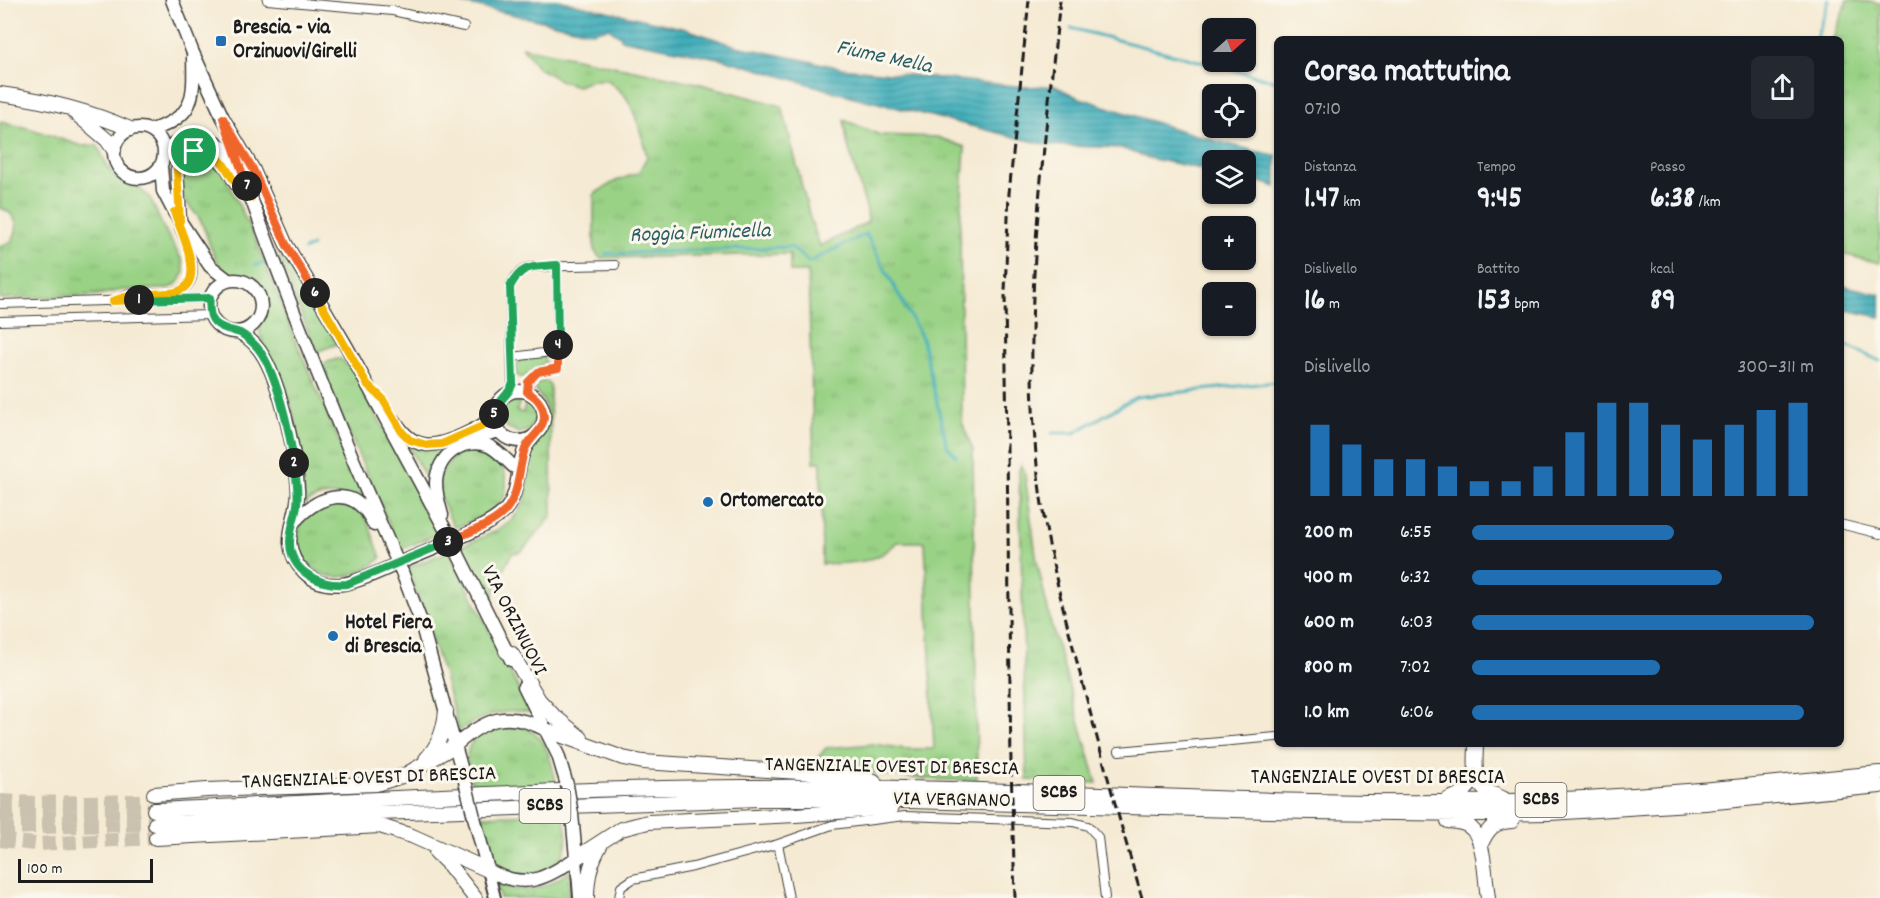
<!DOCTYPE html>
<html lang="it">
<head>
<meta charset="utf-8">
<style>
  body { margin:0; font-family:Dekko,sans-serif; background:#242831; color:#f1f3f6; height:100vh; display:flex; flex-direction:column; font-size:22px; white-space:nowrap }
  * { box-sizing:border-box; margin:0 }
  p { font-size:20px; color:#9ea1a6 }
  .icon { flex:none; width:33px; height:33px; fill:none; stroke:currentColor; stroke-width:2; stroke-linecap:round; stroke-linejoin:round }
  .map { position:relative; flex:1; overflow:hidden }
  .side { position:absolute; left:1274px; top:36px; width:570px; height:711px; display:flex; flex-direction:column; background:#171b24; border-radius:9px; box-shadow:0 2px 4px #0004 }
  .side>* { flex:none }
  .needle { width:39px; rotate:69deg }
  .controls { position:absolute; left:1202px; top:18px; display:grid; gap:12px }
  .controls a { display:grid; place-items:center; width:54px; height:54px; border-radius:9px; background:#171b24; box-shadow:0 2px 4px #0004; font-size:30px }
  .scale { position:absolute; left:18px; bottom:15px; width:135px; box-sizing:border-box; padding-left:6px; border:3px solid #1c1c1c; border-top:0; font-size:16px; line-height:21px; white-space:nowrap; color:#1c1c1c; -webkit-text-stroke:4px #fbf7ec; paint-order:stroke }
  .pin { position:absolute; display:grid; place-items:center; width:51px; height:51px; color:#fff; margin:-26px; border:3px solid #fff; border-radius:50%; box-shadow:0 2px 6px #0007 }
  .km { position:absolute; width:30px; height:30px; margin:-15px; border-radius:50%; background:#222; color:#fff; font-size:16px; line-height:30px; text-align:center }
  .round { display:grid; place-items:center; flex:none; width:63px; height:63px; border-radius:9px; background:#242831 }
  .overview { display:flex; align-items:center; justify-content:space-between; height:102px; padding:0 30px }
  h1 { font-size:33px; font-weight:700; line-height:45px }
  .figures { display:grid; grid-template-columns:repeat(3,1fr); gap:9px; height:102px; padding:6px 30px }
  .figures div { display:grid; align-content:center }
  .figures b { font-size:30px; font-weight:700 }
  .figures small { font-size:16px; font-weight:400 }
  .figures p { font-size:16px }
  .chart { height:168px; padding:12px 30px }
  .chart p { display:flex; justify-content:space-between }
  .chart svg { width:100%; height:108px; margin-top:6px; stroke:#1f6fb2; stroke-width:6 }
  ul { padding:0 30px; list-style:none; font-size:20px }
  li { display:grid; grid-template-columns:96px 72px 1fr; align-items:center; height:45px }
  li i { height:15px; border-radius:8px; background:#1f6fb2 }
  .map>svg:first-child { display:block }
  .grass { fill:url(#grass-tufts); stroke:#5a7750; stroke-width:1.5 }
  .water { fill:url(#water-rules); stroke:#2d646b; stroke-width:1.5 }
  .lines { fill:none; stroke-linecap:round; stroke-linejoin:round }
  .stream { stroke:#3eadba; stroke-width:3 }
  .trunk-tunnel { stroke:#cac1ae; stroke-width:14; stroke-dasharray:14 7; stroke-linecap:butt }
  .minor-casing { stroke:#3d3b37; stroke-width:10 }
  .secondary-casing { stroke:#3d3b37; stroke-width:14 }
  .primary-casing { stroke:#3d3b37; stroke-width:15 }
  .trunk-casing { stroke:#3d3b37; stroke-width:16 }
  .minor { stroke:#fff; stroke-width:8 }
  .secondary { stroke:#fff; stroke-width:10 }
  .primary { stroke:#fff; stroke-width:12 }
  .trunk { stroke:#fff; stroke-width:14 }
  .rail { stroke:#1c1c1c; stroke-width:3; stroke-dasharray:9 4.5; stroke-linecap:butt }
  .primary-bridge-casing { stroke:#3d3b37; stroke-width:15; stroke-linecap:butt }
  .primary-bridge { stroke:#fff; stroke-width:12 }
  .split-1-casing { stroke:#fff; stroke-width:12 }
  .split-2-casing { stroke:#fff; stroke-width:12 }
  .split-3-casing { stroke:#fff; stroke-width:12 }
  .split-4-casing { stroke:#fff; stroke-width:12 }
  .split-5-casing { stroke:#fff; stroke-width:12 }
  .split-6-casing { stroke:#fff; stroke-width:12 }
  .split-7-casing { stroke:#fff; stroke-width:12 }
  .split-8-casing { stroke:#fff; stroke-width:12 }
  .split-1 { stroke:#f5b400; stroke-width:8 }
  .split-2 { stroke:#22a559; stroke-width:8 }
  .split-3 { stroke:#22a559; stroke-width:8 }
  .split-4 { stroke:#f0652b; stroke-width:8 }
  .split-5 { stroke:#22a559; stroke-width:8 }
  .split-6 { stroke:#f5b400; stroke-width:8 }
  .split-7 { stroke:#f0652b; stroke-width:8 }
  .split-8 { stroke:#f5b400; stroke-width:8 }
  .poi-dot { fill:#1f6fb2; stroke:#fbf7ec; stroke-width:2 }
  .labels { text-anchor:middle; dominant-baseline:central; stroke-width:6; stroke-linejoin:round; paint-order:stroke }
  .shield { fill:#fbf7ec; stroke:#5f5e5a; stroke-width:1.5 }
  .shield-label { font-size:20px; font-weight:bold; fill:#1c1c1c }
  .poi-label { font-size:21px; font-weight:bold; fill:#1c1c1c; stroke:#fbf7ec; text-anchor:start }
  .street-label { font-size:21px; fill:#1c1c1c; stroke:#fbf7ec }
  .water-label { font-size:22px; font-style:italic; fill:#2b5d63; stroke:#fbf7ec }
</style>
</head>
<body>
<div class="map">
<svg width="1880" height="898" viewBox="0 0 1880 898">
  <defs>
    <pattern id="grass-tufts" width="24" height="20" patternUnits="userSpaceOnUse" patternTransform="scale(1.5)"><rect width="24" height="20" fill="#99d285"/><path d="M3 7l-1-3M5 7V3M7 7l1-3M15 17l-1-3M17 17v-4M19 17l1-3" fill="none" stroke="#83b472"/></pattern>
    <pattern id="water-rules" width="6" height="5" patternUnits="userSpaceOnUse" patternTransform="scale(1.5)"><rect width="6" height="5" fill="#3eadba"/><path d="M0 2.5h6" fill="none" stroke="#338c96"/></pattern>
  </defs>
  <rect width="100%" height="100%" fill="#fbf7ec"/>
  <filter id="ink" filterUnits="userSpaceOnUse"><feTurbulence type="fractalNoise" baseFrequency=".0167" numOctaves="2"/><feDisplacementMap in="SourceGraphic" scale="12" xChannelSelector="R" yChannelSelector="G"/><feConvolveMatrix kernelMatrix="1 2 1 2 8 2 1 2 1" color-interpolation-filters="sRGB"/></filter>
  <filter id="wash" filterUnits="userSpaceOnUse"><feTurbulence type="fractalNoise" baseFrequency=".008" numOctaves="4" result="noise"/><feDisplacementMap in="SourceGraphic" scale="24" xChannelSelector="R" yChannelSelector="G"/><feGaussianBlur stdDeviation="1.35" result="paint"/><feColorMatrix in="noise" values="0 0 0 0 0 0 0 0 0 0 0 0 0 0 0 0 0 1.4 0 .05"/><feComposite in="paint" operator="in"/></filter>
  <g filter="url(#wash)">
    <rect width="100%" height="100%" fill="#f5ead3"/>
    <!-- grass -->
    <path class="grass" d="M 1847,0 L 1880,3 L 1880,263 L 1841,254 L 1840,39 L 1833,39 Z
      M 522,47 L 697,83 L 782,106 L 810,218 L 820,246 L 868,222 L 867,211 L 847,142 L 844,120 L 880,135 L 937,137 L 965,147 L 960,226 L 962,422 L 973,450 L 977,780 C 937,781 900,778 861,771 C 845,769 831,767 816,760 L 826,748 L 874,744 L 905,749 L 934,749 L 925,542 L 897,542 C 876,565 851,563 822,564 L 821,462 L 814,462 L 808,272 L 790,272 L 790,254 L 600,258 L 594,250 L 594,194 L 616,181 L 638,173 L 647,157 C 644,142 635,110 626,97 C 621,91 613,85 608,80 L 592,80 L 578,86 L 563,82 L 538,68 Z
      M 0,122 L 28,128 L 82,146 L 97,145 L 110,171 L 116,177 L 121,181 L 137,186 L 150,198 L 163,227 L 183,262 L 184,272 L 181,279 L 174,286 L 166,289 L 122,290 L 97,295 L 0,299 L 0,246 L 11,242 C 21,229 17,213 0,208 Z
      M 197,155 L 212,160 L 224,174 L 258,245 L 300,351 L 367,506 C 340,498 329,487 303,505 C 304,467 298,419 284,383 C 278,367 265,350 260,334 C 256,319 268,305 260,289 C 253,275 240,280 229,273 C 210,262 209,234 199,218 C 194,211 185,203 183,195 C 180,186 182,173 182,163 Z
      M 281,245 L 283,247 L 337,344 L 316,352 L 277,250 L 278,246 Z
      M 537,355 L 544,357 L 545,363 L 524,378 L 517,376 C 511,360 524,358 537,355 Z
      M 337,359 L 341,359 L 352,370 L 440,533 L 400,550 L 322,371 L 322,366 L 325,363 Z
      M 544,381 L 547,382 L 550,386 L 552,516 L 521,552 L 512,553 L 498,581 L 490,607 L 461,546 C 489,535 521,525 527,490 C 529,479 525,468 527,458 C 532,439 552,430 546,408 C 544,400 538,396 535,388 L 539,382 Z
      M 520,399 L 517,411 L 523,413 L 526,401 L 534,408 L 536,418 L 529,430 L 519,433 L 506,427 L 503,414 L 507,404 Z
      M 407,444 L 426,451 L 446,446 C 434,458 430,466 428,482 Z
      M 473,449 C 479,450 485,451 491,454 C 508,465 512,494 496,508 C 485,518 467,522 454,528 L 440,496 L 439,476 L 455,455 Z
      M 1021,465 L 1024,469 L 1037,562 L 1051,624 L 1097,783 L 1027,780 L 1019,470 Z
      M 324,502 L 348,503 L 366,517 L 381,558 C 372,567 352,577 338,577 C 317,577 298,561 298,539 C 298,531 300,522 305,517 C 310,511 318,507 324,502 Z
      M 449,551 L 531,713 C 503,708 482,715 459,731 L 444,676 L 408,568 Z
      M 503,725 C 545,723 549,752 557,786 L 473,787 C 461,752 465,735 503,725 Z
      M 563,813 C 565,824 569,839 565,850 C 556,874 513,883 496,865 C 486,853 484,831 480,816 Z
      M 569,871 L 570,898 L 500,898 L 496,883 C 522,895 547,889 569,871 Z"/>
    <!-- water -->
    <path class="water" d="M 446,0 L 558,0 L 686,29 L 736,46 L 842,68 L 1025,87 L 1055,86 L 1077,97 L 1163,125 L 1212,140 L 1276,156 L 1276,187 L 1245,177 L 1245,160 L 1212,160 L 1212,171 L 1148,158 L 1121,148 L 1047,145 L 846,95 L 723,59 L 621,39 L 620,36 L 608,28 L 592,32 Z
      M 1841,285 L 1880,294 L 1880,317 L 1841,309 Z"/>
    <g class="lines">
      <!-- stream -->
      <path class="stream" d="M 1071,28 L 1276,81
        M 1816,39 L 1829,0
        M 304,250 L 312,246
        M 605,254 L 791,247 L 809,262 L 866,234 L 922,338 L 947,446 L 956,456
        M 256,265 L 268,262
        M 1840,343 L 1880,361
        M 1052,433 L 1074,433 L 1136,397 L 1276,382"/>
    </g>
  </g>
  <g filter="url(#ink)">
    <g class="lines">
      <!-- trunk-tunnel -->
      <path class="trunk-tunnel" d="M 0,801 L 34,803 L 140,801
        M 0,815 L 154,810
        M 0,828 L 155,824
        M 0,840 L 35,844 L 156,838"/>
      <defs>
        <path id="minor" d="M 267,0 L 393,11 L 464,27
          M 119,299 C 123,297 127,294 132,294 C 153,290 199,303 192,263 C 190,251 184,239 179,228
          M 0,304 L 210,298
          M 0,321 L 210,315
          M 513,357 L 558,351
          M 527,392 C 529,372 540,370 558,368 L 557,265
          M 510,393 L 512,383 L 510,287 C 515,276 518,271 530,267 L 615,265
          M 1840,524 L 1880,534
          M 1119,751 L 1276,737
          M 778,844 L 832,825 L 905,816 L 1073,822 L 1088,826 L 1098,837 L 1105,898
          M 619,898 L 621,887 L 633,879 L 693,867 L 778,844 L 789,898"/>
        <path id="secondary" d="M 576,858 L 579,898
          M 488,870 L 495,898"/>
        <path id="primary" d="M 172,0 L 193,53 L 223,118 L 253,169 L 286,244 L 347,347 L 446,531
          M114 153a25 25 0 1 1 50 0a25 25 0 1 1-50 0Z
          M 151,130 C 195,117 194,98 193,57
          M 232,145 C 281,283 334,419 393,552
          M 164,157 C 167,153 170,148 173,145 C 187,132 216,136 226,152 C 229,156 230,161 232,165
          M 161,166 L 163,191 L 174,212 L 210,266 L 228,280
          M 180,221 L 177,170 L 183,158 L 194,151 L 201,150 L 216,156 L 228,169 L 236,184 L 248,196
          M209 306a26 26 0 1 1 52 0a26 26 0 1 1-52 0Z
          M 239,332 C 244,336 252,340 256,346 C 279,371 296,455 298,490 C 299,508 289,526 290,543 C 291,554 296,564 304,572 C 330,599 369,576 397,564 C 422,553 491,528 506,509 C 521,491 515,464 527,445 C 530,441 533,438 536,434
          M494 416a25 25 0 1 1 50 0a25 25 0 1 1-50 0Z
          M 395,421 C 414,452 434,448 463,435 C 477,428 484,426 494,414
          M 468,443 L 480,436 L 500,431
          M 442,515 C 439,505 436,494 436,483 C 437,456 463,436 489,446 C 499,451 506,460 514,467
          M 295,521 C 320,494 355,483 374,525
          M 455,548 L 511,660
          M 402,572 L 420,619 L 466,785
          M 524,686 L 558,755 L 567,785
          M 456,745 C 487,717 509,710 546,730
          M 474,817 L 488,870 C 524,890 544,880 576,858 L 572,814"/>
        <path id="trunk" d="M 0,94 C 44,100 89,111 130,129
          M 74,112 L 107,140 L 114,150
          M 506,651 L 512,654 L 539,700 L 554,716 L 581,738
          M 546,730 L 623,758 L 643,762 L 831,774 L 874,781
          M 1476,744 C 1476,757 1473,776 1482,787 C 1487,793 1497,795 1504,799
          M 426,759 C 439,745 444,730 446,711
          M 154,794 L 207,790 L 376,784 L 405,775 L 456,745
          M 1449,799 C 1464,794 1470,787 1476,773
          M 154,810 C 380,799 606,785 831,787 C 1057,788 1282,807 1508,801 C 1632,798 1756,785 1880,773
          M 1448,821 C 1456,822 1465,822 1471,828 C 1485,839 1485,880 1488,898
          M 155,824 L 351,814 L 759,799 L 840,799 L 1309,812 L 1480,814 L 1550,813 L 1705,803 L 1880,786
          M 156,838 L 380,826 L 412,836 L 488,870
          M 1481,844 C 1488,828 1494,822 1512,821
          M 436,852 L 449,865 L 475,898
          M 576,858 L 621,829 L 648,822 L 796,815 L 891,808
          M 587,898 C 587,876 591,861 602,842"/>
      </defs>
      <!-- minor casing -->
      <use href="#minor" class="minor-casing"/>
      <!-- secondary casing -->
      <use href="#secondary" class="secondary-casing"/>
      <!-- primary casing -->
      <use href="#primary" class="primary-casing"/>
      <!-- trunk casing -->
      <use href="#trunk" class="trunk-casing"/>
      <!-- minor -->
      <use href="#minor" class="minor"/>
      <!-- secondary -->
      <use href="#secondary" class="secondary"/>
      <!-- primary -->
      <use href="#primary" class="primary"/>
      <!-- trunk -->
      <use href="#trunk" class="trunk"/>
      <!-- rail -->
      <path class="rail" d="M 1060,0 C 1043,158 1021,316 1038,475 C 1046,545 1064,613 1082,681 C 1101,754 1121,826 1142,898
        M 1015,898 L 1011,766 L 1005,292 L 1009,193 L 1029,0"/>
      <defs>
        <path id="primary-bridge" d="M 446,531 L 455,548
          M 393,552 L 402,572
          M 466,785 L 474,817
          M 567,785 L 572,814"/>
      </defs>
      <!-- primary-bridge casing -->
      <use href="#primary-bridge" class="primary-bridge-casing"/>
      <!-- primary-bridge -->
      <use href="#primary-bridge" class="primary-bridge"/>
    </g>
  </g>
  <g class="lines" filter="url(#ink)">
    <defs>
      <path id="split-1" d="M 139,300 L 113,301 C 136,292 144,295 168,293 C 212,291 182,235 174,212 L 180,221 L 177,170 L 183,158 L 194,151"/>
      <path id="split-2" d="M 139,300 L 210,298 C 207,322 216,327 237,332 C 243,333 251,341 255,345 C 276,366 290,434 294,463"/>
      <path id="split-3" d="M 294,463 C 296,477 299,491 297,505 C 296,515 292,523 291,533 C 284,567 316,587 347,584 L 448,542"/>
      <path id="split-4" d="M 448,542 C 466,533 491,526 505,511 C 520,494 518,469 525,449 C 530,437 543,431 544,418 C 544,406 537,397 527,392 L 528,382 L 538,372 L 558,368 L 558,345"/>
      <path id="split-5" d="M 494,414 C 497,400 509,396 513,383 L 510,287 C 522,263 534,267 557,265 L 558,345"/>
      <path id="split-6" d="M 315,293 L 367,384 L 382,398 L 402,432 L 410,440 L 427,445 L 442,444 L 485,425 L 494,414"/>
      <path id="split-7" d="M 247,186 L 223,118 L 253,169 L 286,244 L 315,293"/>
      <path id="split-8" d="M 194,151 C 221,148 224,168 237,185 C 241,190 247,194 251,198 L 247,186"/>
    </defs>
    <!-- split-1 casing -->
    <use href="#split-1" class="split-1-casing"/>
    <!-- split-2 casing -->
    <use href="#split-2" class="split-2-casing"/>
    <!-- split-3 casing -->
    <use href="#split-3" class="split-3-casing"/>
    <!-- split-4 casing -->
    <use href="#split-4" class="split-4-casing"/>
    <!-- split-5 casing -->
    <use href="#split-5" class="split-5-casing"/>
    <!-- split-6 casing -->
    <use href="#split-6" class="split-6-casing"/>
    <!-- split-7 casing -->
    <use href="#split-7" class="split-7-casing"/>
    <!-- split-8 casing -->
    <use href="#split-8" class="split-8-casing"/>
    <!-- split-1 -->
    <use href="#split-1" class="split-1"/>
    <!-- split-2 -->
    <use href="#split-2" class="split-2"/>
    <!-- split-3 -->
    <use href="#split-3" class="split-3"/>
    <!-- split-4 -->
    <use href="#split-4" class="split-4"/>
    <!-- split-5 -->
    <use href="#split-5" class="split-5"/>
    <!-- split-6 -->
    <use href="#split-6" class="split-6"/>
    <!-- split-7 -->
    <use href="#split-7" class="split-7"/>
    <!-- split-8 -->
    <use href="#split-8" class="split-8"/>
  </g>
  <!-- markers -->
  <g class="poi-dot">
    <rect x="215" y="35" width="12" height="12" rx="3"/>
    <circle cx="708" cy="502" r="6"/>
    <circle cx="333" cy="636" r="6"/>
  </g>
  <g class="labels">
    <!-- shield labels -->
    <g class="shield">
      <rect x="1033.5" y="776" width="51" height="34" rx="4.5"/>
      <rect x="1515.5" y="783" width="51" height="34" rx="4.5"/>
      <rect x="519.5" y="789" width="51" height="34" rx="4.5"/>
    </g>
    <g class="shield-label">
      <text x="1059" y="793">SCBS</text>
      <text x="1541" y="800">SCBS</text>
      <text x="545" y="806">SCBS</text>
    </g>
    <!-- poi labels -->
    <g class="poi-label">
      <text x="233" y="29">Brescia - via<tspan x="233" dy="24">Orzinuovi/Girelli</tspan></text>
      <text x="720" y="502">Ortomercato</text>
      <text x="345" y="624">Hotel Fiera<tspan x="345" dy="24">di Brescia</tspan></text>
    </g>
    <!-- street labels -->
    <g class="street-label">
      <text transform="translate(513 621) rotate(63)">VIA ORZINUOVI</text>
      <text transform="translate(892 768) rotate(1)">TANGENZIALE OVEST DI BRESCIA</text>
      <text transform="translate(369 779) rotate(-2)">TANGENZIALE OVEST DI BRESCIA</text>
      <text x="1378" y="779">TANGENZIALE OVEST DI BRESCIA</text>
      <text transform="translate(952 801) rotate(1)">VIA VERGNANO</text>
    </g>
    <!-- water labels -->
    <g class="water-label">
      <text transform="translate(884 58) rotate(12)">Fiume Mella</text>
      <text transform="translate(700 234) rotate(-2)">Roggia Fiumicella</text>
    </g>
  </g>
</svg>
<div class="controls">
<a><svg class="needle" viewBox="-14 -14 28 28"><path d="M0-13l5 13h-10z" fill="#e53935"/><path d="M0 13l5-13h-10z" fill="#9ea1a6"/></svg></a>
<a><svg class="icon" aria-label="locate" viewBox="0 0 24 24"><circle cx="12" cy="12" r="6"/><path d="M12 2v4M12 18v4M2 12h4M18 12h4"/></svg></a>
<a><svg class="icon" aria-label="layers" viewBox="0 0 24 24"><path d="M12 4l9 5-9 5-9-5zM3 14l9 5 9-5"/></svg></a>
<a>+</a>
<a>−</a>
</div>
<div class="scale">100 m</div>
<div class="pin" style="left:194px;top:151px;background:#1e9e55"><svg class="icon" aria-label="arrive" viewBox="0 0 24 24"><path d="M6 21V4h12l-3 4 3 4H6"/></svg></div>
<b class="km" style="left:139px;top:300px">1</b>
<b class="km" style="left:294px;top:463px">2</b>
<b class="km" style="left:448px;top:542px">3</b>
<b class="km" style="left:558px;top:345px">4</b>
<b class="km" style="left:494px;top:414px">5</b>
<b class="km" style="left:315px;top:293px">6</b>
<b class="km" style="left:247px;top:186px">7</b>
<section class="side">
<div class="overview"><div><h1>Corsa mattutina</h1><p>07:10</p></div><a class="round"><svg class="icon" aria-label="share" viewBox="0 0 24 24"><path d="M12 15V3M7 8l5-5 5 5M5 13v7h14v-7"/></svg></a></div>
<div class="figures">
<div><p>Distanza</p><b>1.47<small> km</small></b></div>
<div><p>Tempo</p><b>9:45</b></div>
<div><p>Passo</p><b>6:38<small> /km</small></b></div>
</div>
<div class="figures">
<div><p>Dislivello</p><b>16<small> m</small></b></div>
<div><p>Battito</p><b>153<small> bpm</small></b></div>
<div><p>kcal</p><b>89</b></div>
</div>
<div class="chart"><p><span>Dislivello</span>300–311 m</p>
<svg viewBox="0 0 160 44" preserveAspectRatio="none"><path d="M5 44V15M15 44V23M25 44V29M35 44V29M45 44V32M55 44V38M65 44V38M75 44V32M85 44V18M95 44V6M105 44V6M115 44V15M125 44V21M135 44V15M145 44V9M155 44V6"/></svg>
</div>
<ul>
<li><b>200 m</b>6:55<i style="width:59%"></i></li>
<li><b>400 m</b>6:32<i style="width:73%"></i></li>
<li><b>600 m</b>6:03<i style="width:100%"></i></li>
<li><b>800 m</b>7:02<i style="width:55%"></i></li>
<li><b>1.0 km</b>6:06<i style="width:97%"></i></li>
</ul>
</section>
</div>
</body>
</html>
